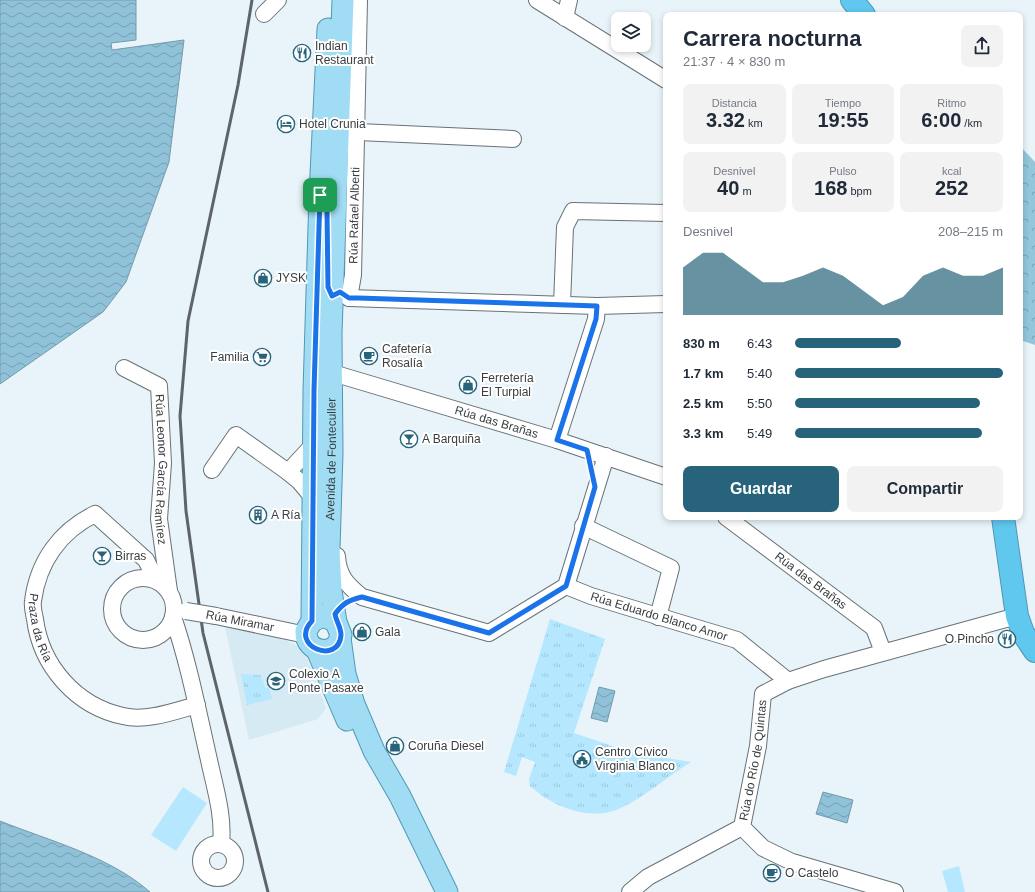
<!DOCTYPE html>
<html lang="es">
<head>
<meta charset="utf-8">
<style>
  body { margin:0; font-family:Arial,sans-serif; background:#f2f2f3; color:#1f2937; height:100vh; display:flex; flex-direction:column; font-size:15px; white-space:nowrap }
  * { box-sizing:border-box; margin:0 }
  p { font-size:13px; color:#747a83 }
  .icon { flex:none; width:22px; height:22px; fill:none; stroke:currentColor; stroke-width:2; stroke-linecap:round; stroke-linejoin:round }
  .map { position:relative; flex:1; overflow:hidden }
  .side { position:absolute; left:663px; top:12px; width:360px; height:508px; display:flex; flex-direction:column; background:#fff; border-radius:8px; box-shadow:0 2px 6px #0003 }
  .side>* { flex:none }
  .controls { position:absolute; left:611px; top:12px; display:grid; gap:8px }
  .controls a { display:grid; place-items:center; width:40px; height:40px; border-radius:8px; background:#fff; box-shadow:0 2px 6px #0003; font-size:20px }
  .pin { position:absolute; display:grid; place-items:center; width:34px; height:34px; color:#fff; margin:-17px; border-radius:8px; box-shadow:0 2px 6px #0006 }
  .round { display:grid; place-items:center; flex:none; width:42px; height:42px; border-radius:8px; background:#f2f2f3 }
  .summary { display:flex; align-items:center; justify-content:space-between; height:68px; padding:0 20px }
  h1 { font-size:22px; font-weight:800; line-height:30px }
  .stats { display:grid; grid-template-columns:repeat(3,1fr); gap:6px; height:68px; padding:4px 20px }
  .stats div { display:grid; align-content:center; border-radius:8px; background:#f2f2f3; text-align:center }
  .stats b { font-size:20px; font-weight:800 }
  .stats small { font-size:11px; font-weight:400 }
  .stats p { font-size:11px }
  .chart { height:112px; padding:8px 20px }
  .chart p { display:flex; justify-content:space-between }
  .chart svg { width:100%; height:72px; margin-top:4px; fill:#27647b; opacity:.7 }
  .cta { display:flex; gap:8px; margin-top:auto; padding:8px 20px }
  .cta a { flex:1; height:46px; border-radius:8px; background:#27647b; color:#fff; font-size:16px; font-weight:800; line-height:46px; text-align:center }
  .cta a+a { background:#f2f2f3; color:#1f2937 }
  ul { padding:0 20px; list-style:none; font-size:13px }
  li { display:grid; grid-template-columns:64px 48px 1fr; align-items:center; height:30px }
  li i { height:10px; border-radius:5px; background:#27647b }
  .map>svg:first-child { display:block }
  .built { fill:#d5eaf2 }
  .grass { fill:url(#grass-tufts) }
  .forest { fill:url(#forest-crowns) }
  .garden { fill:#b5e8ff }
  .water { fill:url(#water-waves); stroke:#759aaa }
  .lines { fill:none; stroke-linecap:round; stroke-linejoin:round }
  .minor-casing { stroke:#687277; stroke-width:18 }
  .major-casing { stroke:#5297b2; stroke-width:23 }
  .highway-casing { stroke:#5297b2; stroke-width:24 }
  .minor { stroke:#fff; stroke-width:16 }
  .major { stroke:#a0ddf5; stroke-width:21 }
  .highway { stroke:#60c7ef; stroke-width:22 }
  .rail { stroke:#5e6467; stroke-width:3 }
  .minor-bridge-casing { stroke:#687277; stroke-width:18; stroke-linecap:butt }
  .minor-bridge { stroke:#fff; stroke-width:16 }
  .route-casing { stroke:#fff; stroke-width:8 }
  .route { stroke:#1a73e8; stroke-width:5 }
  .labels { text-anchor:middle; dominant-baseline:central; stroke-width:4; stroke-linejoin:round; paint-order:stroke }
  .poi-label { font-size:12px; fill:#393e40; stroke:#fff; text-anchor:start }
  .street-label { font-size:12px; fill:#393e40; stroke:#fff }
</style>
</head>
<body>
<div class="map">
<svg width="1035" height="892" viewBox="0 0 1035 892">
  <defs>
    <pattern id="grass-tufts" width="24" height="20" patternUnits="userSpaceOnUse"><rect width="24" height="20" fill="#b5e8ff"/><path d="M3 7l-1-3M5 7V3M7 7l1-3M15 17l-1-3M17 17v-4M19 17l1-3" fill="none" stroke="#9cc8dc"/></pattern>
    <pattern id="forest-crowns" width="20" height="18" patternUnits="userSpaceOnUse"><rect width="20" height="18" fill="#93c6db"/><path d="M2 6a3 3 0 1 1 6 0M12 15a3 3 0 1 1 6 0" fill="none" stroke="#79a2b3"/></pattern>
    <pattern id="water-waves" width="16" height="10" patternUnits="userSpaceOnUse"><rect width="16" height="10" fill="#8fc2d8"/><path d="M0 5q4-4 8 0t8 0" fill="none" stroke="#769fb1"/></pattern>
  </defs>
  <rect width="100%" height="100%" fill="#e8f4f9"/>
  <!-- built -->
  <path class="built" d="M 225,627 L 281,638 L 298,646 L 306,654 L 326,708 L 318,719 L 249,740 Z"/>
  <!-- grass -->
  <path class="grass" d="M 550,619 L 605,639 L 574,733 L 630,752 L 691,762 C 670,775 644,797 623,807 C 592,823 553,807 530,786 L 529,779 L 535,762 L 522,757 L 516,776 L 504,772 Z
    M 241,674 L 261,675 L 265,688 L 269,688 L 272,699 L 247,705 Z"/>
  <!-- forest -->
  <path class="forest" d="M 1020,146 L 1035,162 L 1035,345 L 1020,340 Z"/>
  <!-- garden -->
  <path class="garden" d="M 183,787 L 207,803 L 176,851 L 151,835 Z
    M 959,866 L 965,892 L 948,892 L 942,871 Z"/>
  <!-- water -->
  <path class="water" d="M 0,0 L 136,0 L 136,40 L 111,43 L 112,50 L 184,40 L 169,162 L 126,282 L 103,312 L 0,384 Z
    M 599,687 L 615,691 L 607,722 L 591,718 Z
    M 823,792 L 853,800 L 847,823 L 816,814 Z
    M 0,821 C 50,841 109,856 150,892 L 0,892 Z"/>
  <g class="lines">
    <defs>
      <g id="minor">
        <path d="M 537,0 L 666,80"/>
        <path d="M 264,14 L 278,0"/>
        <path d="M 565,18 L 569,0"/>
        <path d="M 358,132 L 513,139"/>
        <path d="M 349,298 L 597,306 L 666,304"/>
        <path id="s1" d="M 349,298 L 353,275 L 359,0"/>
        <path d="M 562,305 L 565,227 L 573,211 L 666,213"/>
        <path id="s2" d="M 124,368 L 159,386 L 163,463 L 159,519 L 169,591"/>
        <path id="s3" d="M 326,371 L 557,440 L 666,477"/>
        <path d="M 557,440 L 596,319 L 597,306"/>
        <path d="M 212,470 L 236,435 L 288,472"/>
        <path d="M 314,499 L 299,481 L 288,472 L 314,444"/>
        <path id="s4" d="M 726,517 L 874,628 L 883,652"/>
        <path d="M 583,526 L 671,568 L 658,617"/>
        <path d="M 337,556 C 338,576 347,585 362,597 L 489,633 L 566,586 L 606,456"/>
        <circle cx="143" cy="609" r="31"/>
        <path id="s5" d="M 156,580 L 146,560 L 95,514 C 60,531 38,562 33,601 C 32,607 34,614 35,619 C 41,666 76,706 123,716 C 146,722 175,711 197,705"/>
        <path id="s6" d="M 566,586 L 591,596 L 737,640 L 788,681"/>
        <path d="M 216,616 L 306,635"/>
        <path d="M 173,617 C 189,664 198,712 209,760 C 215,788 224,816 221,844"/>
        <circle cx="218" cy="861" r="17"/>
        <path d="M 630,892 L 648,877 L 742,827"/>
        <path id="s7" d="M 895,892 L 792,862 L 763,848 L 742,827 L 758,746 L 763,694 L 788,681 L 824,669 L 1017,616"/>
      </g>
      <g id="major">
        <path d="M 312,621 L 314,390 L 320,195 L 328,29"/>
        <path id="s8" d="M 336,622 L 324,616 L 312,621 L 306,631 C 305,654 337,658 341,635 L 336,622 L 331,591 L 329,549 L 332,453 L 331,333 L 343,0"/>
        <path d="M 340,638 L 345,674 L 354,704 L 374,751 L 400,796 L 447,892"/>
        <path d="M 317,650 L 347,720"/>
      </g>
      <path id="highway" d="M 852,0 L 864,15
        M 1003,517 L 1017,616 L 1023,633 L 1035,651"/>
    </defs>
    <!-- minor casing -->
    <use href="#minor" class="minor-casing"/>
    <!-- major casing -->
    <use href="#major" class="major-casing"/>
    <!-- highway casing -->
    <use href="#highway" class="highway-casing"/>
    <!-- minor -->
    <use href="#minor" class="minor"/>
    <!-- major -->
    <use href="#major" class="major"/>
    <!-- highway -->
    <use href="#highway" class="highway"/>
    <!-- rail -->
    <path class="rail" d="M 252,0 L 238,85 L 188,321 L 180,416 L 186,511 L 203,633 L 268,892"/>
    <defs>
      <path id="minor-bridge" d="M 186,611 L 216,616"/>
    </defs>
    <!-- minor-bridge casing -->
    <use href="#minor-bridge" class="minor-bridge-casing"/>
    <!-- minor-bridge -->
    <use href="#minor-bridge" class="minor-bridge"/>
  </g>
  <g class="lines">
    <defs>
      <path id="route" d="M 320,195 L 327,211 L 328,287 L 332,296 L 340,292 L 349,298 L 358,298 L 597,306 L 596,319 L 557,440 L 587,450 L 595,487 L 566,586 L 489,633 L 362,597 C 349,600 343,603 335,614 C 336,621 341,627 341,635 C 339,666 288,646 312,621 L 314,390 Z"/>
    </defs>
    <!-- route casing -->
    <use href="#route" class="route-casing"/>
    <!-- route -->
    <use href="#route" class="route"/>
  </g>
  <!-- icons -->
  <defs>
    <symbol id="restaurant-ring" viewBox="-11 -11 22 22"><circle r="9.5" fill="#fff" stroke="#27647b" stroke-width="1.5"/><path d="M-5-6h1v4h1v-4h1v4h1v-4h1v5L-1.5 .5V6h-2V.5L-5-1ZM5-6V6H3V1.5H1.5Q1.5-4 5-6Z" fill="#27647b"/></symbol>
    <symbol id="hotel-ring" viewBox="-11 -11 22 22"><circle r="9.5" fill="#fff" stroke="#27647b" stroke-width="1.5"/><path d="M-6-4.5h1.5V1H6V5H4.5V3h-9V5H-6ZM-4 0a1.8 1.8 0 1 1 3.6 0ZM.5 0V-2.5h3Q6-2.5 6 0Z" fill="#27647b"/></symbol>
    <symbol id="shop-ring" viewBox="-11 -11 22 22"><circle r="9.5" fill="#fff" stroke="#27647b" stroke-width="1.5"/><path d="M-5-2.5h2.3a2.7 3.5 0 0 1 5.4 0H5L5.5 6h-11ZM-1.5-2.5h3a1.5 2.3 0 0 0-3 0Z" fill="#27647b"/></symbol>
    <symbol id="cafe-ring" viewBox="-11 -11 22 22"><circle r="9.5" fill="#fff" stroke="#27647b" stroke-width="1.5"/><path d="M-5.5-4.5H6V0H3Q3 3.5 0 3.5H-2.5Q-5.5 3.5-5.5 0ZM3-3.2v2h1.7v-2ZM-6 4.5H4V6H-6Z" fill="#27647b"/></symbol>
    <symbol id="supermarket-ring" viewBox="-11 -11 22 22"><circle r="9.5" fill="#fff" stroke="#27647b" stroke-width="1.5"/><path d="M-6-5.5h2.5l.6 2H6L4.5 2H-2.5L-4.4-4H-6ZM-1.5 3.2a1.3 1.3 0 1 0 .1 0ZM3 3.2a1.3 1.3 0 1 0 .1 0Z" fill="#27647b"/></symbol>
    <symbol id="bar-ring" viewBox="-11 -11 22 22"><circle r="9.5" fill="#fff" stroke="#27647b" stroke-width="1.5"/><path d="M-6-5H6L.8 .8V4.5H3.5V6h-7V4.5H-.8V.8Z" fill="#27647b"/></symbol>
    <symbol id="building-ring" viewBox="-11 -11 22 22"><circle r="9.5" fill="#fff" stroke="#27647b" stroke-width="1.5"/><path d="M-4-6H4V6H1V3H-1V6H-4ZM-2.5-4.3h1.7v1.8h-1.7ZM.8-4.3h1.7v1.8H.8ZM-2.5-1h1.7V.8h-1.7ZM.8-1h1.7V.8H.8Z" fill="#27647b"/></symbol>
    <symbol id="school-ring" viewBox="-11 -11 22 22"><circle r="9.5" fill="#fff" stroke="#27647b" stroke-width="1.5"/><path d="M0-5L7-2L0 1L-7-2ZM-4 1L0 2.5L4 1V4Q0 6-4 4Z" fill="#27647b"/></symbol>
    <symbol id="civic-ring" viewBox="-11 -11 22 22"><circle r="9.5" fill="#fff" stroke="#27647b" stroke-width="1.5"/><path d="M-.6-6.5H3V-4.5H.6V-3L4-1V1h2V6H-6V1h2V-1L-.6-3ZM-1.2 2.5V6h2.4V2.5Z" fill="#27647b"/></symbol>
  </defs>
  <g fill-rule="evenodd">
    <use href="#restaurant-ring" x="292" y="43" width="20" height="20"/>
    <use href="#hotel-ring" x="276" y="114" width="20" height="20"/>
    <use href="#shop-ring" x="253" y="268" width="20" height="20"/>
    <use href="#cafe-ring" x="359" y="346" width="20" height="20"/>
    <use href="#supermarket-ring" x="252" y="347" width="20" height="20"/>
    <use href="#shop-ring" x="458" y="375" width="20" height="20"/>
    <use href="#bar-ring" x="399" y="429" width="20" height="20"/>
    <use href="#building-ring" x="248" y="505" width="20" height="20"/>
    <use href="#bar-ring" x="92" y="546" width="20" height="20"/>
    <use href="#shop-ring" x="352" y="622" width="20" height="20"/>
    <use href="#restaurant-ring" x="997" y="629" width="20" height="20"/>
    <use href="#school-ring" x="266" y="671" width="20" height="20"/>
    <use href="#shop-ring" x="385" y="736" width="20" height="20"/>
    <use href="#civic-ring" x="572" y="749" width="20" height="20"/>
    <use href="#cafe-ring" x="762" y="863" width="20" height="20"/>
  </g>
  <g class="labels">
    <!-- poi labels -->
    <g class="poi-label">
      <text x="315" y="46">Indian<tspan x="315" dy="14">Restaurant</tspan></text>
      <text x="299" y="124">Hotel Crunia</text>
      <text x="276" y="278">JYSK</text>
      <text x="382" y="349">Cafetería<tspan x="382" dy="14">Rosalía</tspan></text>
      <text x="249" y="357" text-anchor="end">Familia</text>
      <text x="481" y="378">Ferretería<tspan x="481" dy="14">El Turpial</tspan></text>
      <text x="422" y="439">A Barquiña</text>
      <text x="271" y="515">A Ría</text>
      <text x="115" y="556">Birras</text>
      <text x="375" y="632">Gala</text>
      <text x="994" y="639" text-anchor="end">O Pincho</text>
      <text x="289" y="674">Colexio A<tspan x="289" dy="14">Ponte Pasaxe</tspan></text>
      <text x="408" y="746">Coruña Diesel</text>
      <text x="595" y="752">Centro Cívico<tspan x="595" dy="14">Virginia Blanco</tspan></text>
      <text x="785" y="873">O Castelo</text>
    </g>
    <!-- street labels -->
    <g class="street-label">
      <text stroke="none"><textPath href="#s1" startOffset="83">Rúa Rafael Alberti</textPath></text>
      <text stroke="none"><textPath href="#s3" startOffset="178">Rúa das Brañas</textPath></text>
      <text stroke="none"><textPath href="#s8" startOffset="270">Avenida de Fonteculler</textPath></text>
      <text stroke="none"><textPath href="#s2" startOffset="123">Rúa Leonor García Ramírez</textPath></text>
      <text stroke="none"><textPath href="#s4" startOffset="106">Rúa das Brañas</textPath></text>
      <text stroke="none"><textPath href="#s6" startOffset="98">Rúa Eduardo Blanco Amor</textPath></text>
      <text transform="translate(240 621) rotate(11)">Rúa Miramar</text>
      <text stroke="none"><textPath href="#s5" startOffset="230">Praza da Ría</textPath></text>
      <text stroke="none"><textPath href="#s7" startOffset="237">Rúa do Río de Quintas</textPath></text>
    </g>
  </g>
</svg>
<div class="controls">
<a><svg class="icon" aria-label="layers" viewBox="0 0 24 24"><path d="M12 4l9 5-9 5-9-5zM3 14l9 5 9-5"/></svg></a>
</div>
<div class="pin" style="left:320px;top:195px;background:#1e9e55"><svg class="icon" aria-label="arrive" viewBox="0 0 24 24"><path d="M6 21V4h12l-3 4 3 4H6"/></svg></div>
<section class="side">
<div class="summary"><div><h1>Carrera nocturna</h1><p>21:37 · 4 × 830 m</p></div><a class="round"><svg class="icon" aria-label="share" viewBox="0 0 24 24"><path d="M12 15V3M7 8l5-5 5 5M5 13v7h14v-7"/></svg></a></div>
<div class="stats">
<div><p>Distancia</p><b>3.32<small> km</small></b></div>
<div><p>Tiempo</p><b>19:55</b></div>
<div><p>Ritmo</p><b>6:00<small> /km</small></b></div>
</div>
<div class="stats">
<div><p>Desnivel</p><b>40<small> m</small></b></div>
<div><p>Pulso</p><b>168<small> bpm</small></b></div>
<div><p>kcal</p><b>252</b></div>
</div>
<div class="chart"><p><span>Desnivel</span>208–215 m</p>
<svg viewBox="0 0 160 44" preserveAspectRatio="none"><path d="M0 44V15L10 6L20 6L30 15L40 24L50 24L60 20L70 15L80 20L90 29L100 38L110 33L120 20L130 15L140 20L150 20L160 15V44z"/></svg>
</div>
<ul>
<li><b>830 m</b>6:43<i style="width:51%"></i></li>
<li><b>1.7 km</b>5:40<i style="width:100%"></i></li>
<li><b>2.5 km</b>5:50<i style="width:89%"></i></li>
<li><b>3.3 km</b>5:49<i style="width:90%"></i></li>
</ul>
<div class="cta"><a>Guardar</a><a>Compartir</a></div>
</section>
</div>
</body>
</html>
